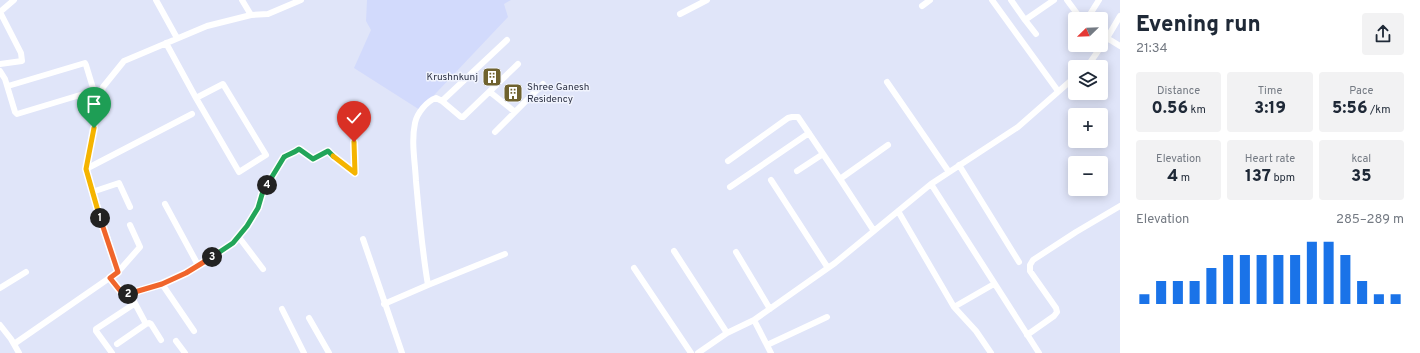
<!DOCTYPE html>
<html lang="en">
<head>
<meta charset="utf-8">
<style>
  body { margin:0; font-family:Overpass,sans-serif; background:#f2f2f3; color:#1f2937; height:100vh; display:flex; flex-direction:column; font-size:15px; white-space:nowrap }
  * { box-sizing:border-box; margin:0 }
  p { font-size:13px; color:#747a83 }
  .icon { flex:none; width:22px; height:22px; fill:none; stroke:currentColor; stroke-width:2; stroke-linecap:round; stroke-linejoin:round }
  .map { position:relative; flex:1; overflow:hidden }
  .details { display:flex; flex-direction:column; background:#fff; width:300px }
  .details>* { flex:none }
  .needle { width:26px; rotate:247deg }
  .fabs { position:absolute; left:1068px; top:12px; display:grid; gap:8px }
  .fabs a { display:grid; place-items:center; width:40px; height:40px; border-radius:4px; background:#fff; box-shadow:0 2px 10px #0003; font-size:20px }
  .pin { position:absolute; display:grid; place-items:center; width:34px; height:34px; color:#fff; margin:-41px -17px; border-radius:50% 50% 50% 0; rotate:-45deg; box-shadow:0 0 4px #0007 }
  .pin .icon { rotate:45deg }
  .km { position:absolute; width:20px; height:20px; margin:-10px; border-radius:50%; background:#222; color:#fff; font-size:11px; line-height:20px; text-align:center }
  .round { display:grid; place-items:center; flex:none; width:42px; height:42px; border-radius:4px; background:#f2f2f3 }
  .overview { display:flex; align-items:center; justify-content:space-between; height:68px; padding:0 16px }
  h1 { font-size:22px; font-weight:800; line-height:30px }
  .figures { display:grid; grid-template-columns:repeat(3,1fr); gap:6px; height:68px; padding:4px 16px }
  .figures div { display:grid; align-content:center; border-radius:4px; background:#f2f2f3; text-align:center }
  .figures b { font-size:17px; font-weight:800 }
  .figures small { font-size:11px; font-weight:400 }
  .figures p { font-size:11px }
  .chart { height:112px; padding:8px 16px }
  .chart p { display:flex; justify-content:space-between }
  .chart svg { width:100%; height:72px; margin-top:4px; stroke:#1a73e8; stroke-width:6 }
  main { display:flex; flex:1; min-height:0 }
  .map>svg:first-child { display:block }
  .built { fill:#d2dafc }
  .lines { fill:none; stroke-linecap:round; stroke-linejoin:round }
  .minor { stroke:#fff; stroke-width:6 }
  .split-1-casing { stroke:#fff; stroke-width:8 }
  .split-2-casing { stroke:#fff; stroke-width:8 }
  .split-3-casing { stroke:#fff; stroke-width:8 }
  .split-4-casing { stroke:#fff; stroke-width:8 }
  .split-5-casing { stroke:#fff; stroke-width:8 }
  .split-6-casing { stroke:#fff; stroke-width:8 }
  .split-1 { stroke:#f5b400; stroke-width:5 }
  .split-2 { stroke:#f0652b; stroke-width:5 }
  .split-3 { stroke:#f0652b; stroke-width:5 }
  .split-4 { stroke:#22a559; stroke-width:5 }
  .split-5 { stroke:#22a559; stroke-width:5 }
  .split-6 { stroke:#f5b400; stroke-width:5 }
  .labels { text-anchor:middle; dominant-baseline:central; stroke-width:3; stroke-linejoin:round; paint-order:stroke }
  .poi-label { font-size:10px; fill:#2d3245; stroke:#f0f3fd; text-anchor:end }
</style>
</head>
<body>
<main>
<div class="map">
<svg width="1120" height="353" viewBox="0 0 1120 353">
  <rect width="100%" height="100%" fill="#e0e5f9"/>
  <!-- built -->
  <path class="built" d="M 367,0 L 511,0 L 504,4 L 508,17 L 420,110 L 354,68 L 371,30 L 366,21 Z"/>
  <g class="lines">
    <!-- minor -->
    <path class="minor" d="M 156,0 L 177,38
      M 242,0 L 251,15
      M 992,0 L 1058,91
      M 1011,0 L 1025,20 L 1054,0
      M 1067,0 L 1081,19
      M 922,6 L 930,0
      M 0,12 L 21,53 L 22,61 L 0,64
      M 0,12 L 14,0
      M 680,14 L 707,0
      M 1087,19 L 1099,0
      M 1025,20 L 1036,34
      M 1107,38 L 1120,16
      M 166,43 L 196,98 L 239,172 L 266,155 L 223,84 L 196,98
      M 1087,67 L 1107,38 L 1120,46
      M 0,71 L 5,79 L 15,112 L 17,114 L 90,92 L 93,88 L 86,65 L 85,63 L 8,86
      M 887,82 L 949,172
      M 490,92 L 515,112
      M 442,101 L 507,40
      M 495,132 L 543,84
      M 728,161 L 788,118 L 792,117 L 798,117 L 840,179 L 874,231
      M 959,165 L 1019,262
      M 86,169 L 192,114
      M 797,171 L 823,154
      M 840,179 L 888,145
      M 771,180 L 828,268
      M 931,184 L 1039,353
      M 730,187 L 809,133
      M 92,192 L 119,183 L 130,207
      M 165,204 L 198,265
      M 898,211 L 954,307 L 976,331 L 991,353
      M 238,236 L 263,269
      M 363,239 L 402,353
      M 674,251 L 727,333
      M 736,252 L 770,309
      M 634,268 L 691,353
      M 118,272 L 140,247 L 130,225
      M 110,278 L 122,293 L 130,294 L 162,284 L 186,273 L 233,243 L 247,226 L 258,208 L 263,191 L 284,157 C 289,154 294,153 299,149 L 313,159 L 327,151 L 355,173 L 354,143
      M 162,284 L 194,331
      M 428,285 L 505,254
      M 0,288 L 26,272
      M 384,304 L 428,285 C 422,250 419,215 416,181 C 415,161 411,142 415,123 C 417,113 427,101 436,98 L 442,101 L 461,117 L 463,117 L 518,64
      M 954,307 L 994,284
      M 282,309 L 304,353
      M 309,318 L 329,353
      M 754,320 L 771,353
      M 146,324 L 149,323 L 151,324 L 161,340
      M 0,325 L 11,339 L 19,353
      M 1027,335 L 1054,316 L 1057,312 L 1056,308 L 1030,271 L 1030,265 L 1033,260 L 1076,232 L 1120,206
      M 176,341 L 185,353
      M 14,344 L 118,272 L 86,169 L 103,87 L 124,61 L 207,26 L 251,15 L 268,14 L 301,0
      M 117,344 L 146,324 L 130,294
      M 767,345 L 827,317
      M 112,353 L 96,331 L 96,329 L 134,304
      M 698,353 L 727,333 L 754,320 L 835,263 L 931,184 L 1018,127 L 1075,77"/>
  </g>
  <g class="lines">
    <defs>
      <path id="split-1" d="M 94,128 L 86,169 L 100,218"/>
      <path id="split-2" d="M 100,218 L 118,272 L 110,278 L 122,293 L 128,294"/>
      <path id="split-3" d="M 128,294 L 162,284 L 186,273 L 212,257"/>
      <path id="split-4" d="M 212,257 L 233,243 L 247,226 L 258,208 L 263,191 L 267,185"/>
      <path id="split-5" d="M 267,185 L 284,157 C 289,154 294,153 299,149 L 313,159 L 328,151 L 333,156"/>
      <path id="split-6" d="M 333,156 L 355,173 L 354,142"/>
    </defs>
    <!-- split-1 casing -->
    <use href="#split-1" class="split-1-casing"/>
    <!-- split-2 casing -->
    <use href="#split-2" class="split-2-casing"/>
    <!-- split-3 casing -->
    <use href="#split-3" class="split-3-casing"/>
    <!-- split-4 casing -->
    <use href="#split-4" class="split-4-casing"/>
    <!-- split-5 casing -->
    <use href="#split-5" class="split-5-casing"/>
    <!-- split-6 casing -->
    <use href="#split-6" class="split-6-casing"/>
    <!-- split-1 -->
    <use href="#split-1" class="split-1"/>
    <!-- split-2 -->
    <use href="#split-2" class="split-2"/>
    <!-- split-3 -->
    <use href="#split-3" class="split-3"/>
    <!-- split-4 -->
    <use href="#split-4" class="split-4"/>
    <!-- split-5 -->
    <use href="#split-5" class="split-5"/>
    <!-- split-6 -->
    <use href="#split-6" class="split-6"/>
  </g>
  <!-- icons -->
  <defs>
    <symbol id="building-square" viewBox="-11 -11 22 22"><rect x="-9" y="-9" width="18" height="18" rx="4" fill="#6f622f" stroke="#f0f3fd"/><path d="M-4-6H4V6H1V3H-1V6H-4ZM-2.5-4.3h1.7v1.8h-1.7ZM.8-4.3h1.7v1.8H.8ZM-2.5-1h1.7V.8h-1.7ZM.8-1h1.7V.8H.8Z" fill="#fff"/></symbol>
  </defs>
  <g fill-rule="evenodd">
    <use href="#building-square" x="481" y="66" width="22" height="22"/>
    <use href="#building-square" x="502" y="82" width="22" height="22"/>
  </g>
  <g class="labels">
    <!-- poi labels -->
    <g class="poi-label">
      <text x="478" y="77">Krushnkunj</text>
      <text x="527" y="87" text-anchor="start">Shree Ganesh<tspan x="527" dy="12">Residency</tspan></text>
    </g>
  </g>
</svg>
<div class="fabs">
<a><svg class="needle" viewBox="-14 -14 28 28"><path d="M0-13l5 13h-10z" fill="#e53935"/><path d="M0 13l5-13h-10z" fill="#747a83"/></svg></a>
<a><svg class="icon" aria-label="layers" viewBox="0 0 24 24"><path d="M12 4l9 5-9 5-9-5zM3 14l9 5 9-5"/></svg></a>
<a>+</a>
<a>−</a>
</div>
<div class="pin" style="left:94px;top:128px;background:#1e9e55"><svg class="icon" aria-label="arrive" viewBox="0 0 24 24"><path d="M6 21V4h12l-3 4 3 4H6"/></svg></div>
<div class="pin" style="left:354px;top:142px;background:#d93025"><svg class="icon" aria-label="check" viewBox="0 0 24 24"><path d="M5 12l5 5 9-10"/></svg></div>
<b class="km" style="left:100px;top:218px">1</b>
<b class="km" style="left:128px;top:294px">2</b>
<b class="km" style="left:212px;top:257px">3</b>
<b class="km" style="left:267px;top:185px">4</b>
</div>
<section class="details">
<div class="overview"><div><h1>Evening run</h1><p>21:34</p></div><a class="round"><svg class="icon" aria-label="share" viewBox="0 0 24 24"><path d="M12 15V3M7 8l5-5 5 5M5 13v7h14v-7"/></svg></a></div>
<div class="figures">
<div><p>Distance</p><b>0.56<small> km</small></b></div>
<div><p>Time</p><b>3:19</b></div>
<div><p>Pace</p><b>5:56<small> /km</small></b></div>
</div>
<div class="figures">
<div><p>Elevation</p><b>4<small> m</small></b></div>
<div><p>Heart rate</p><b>137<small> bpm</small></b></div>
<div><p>kcal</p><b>35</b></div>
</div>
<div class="chart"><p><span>Elevation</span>285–289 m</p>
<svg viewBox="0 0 160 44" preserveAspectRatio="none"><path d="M5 44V38M15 44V30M25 44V30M35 44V30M45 44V22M55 44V14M65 44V14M75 44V14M85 44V14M95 44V14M105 44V6M115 44V6M125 44V14M135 44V30M145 44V38M155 44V38"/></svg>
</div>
</section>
</main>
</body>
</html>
